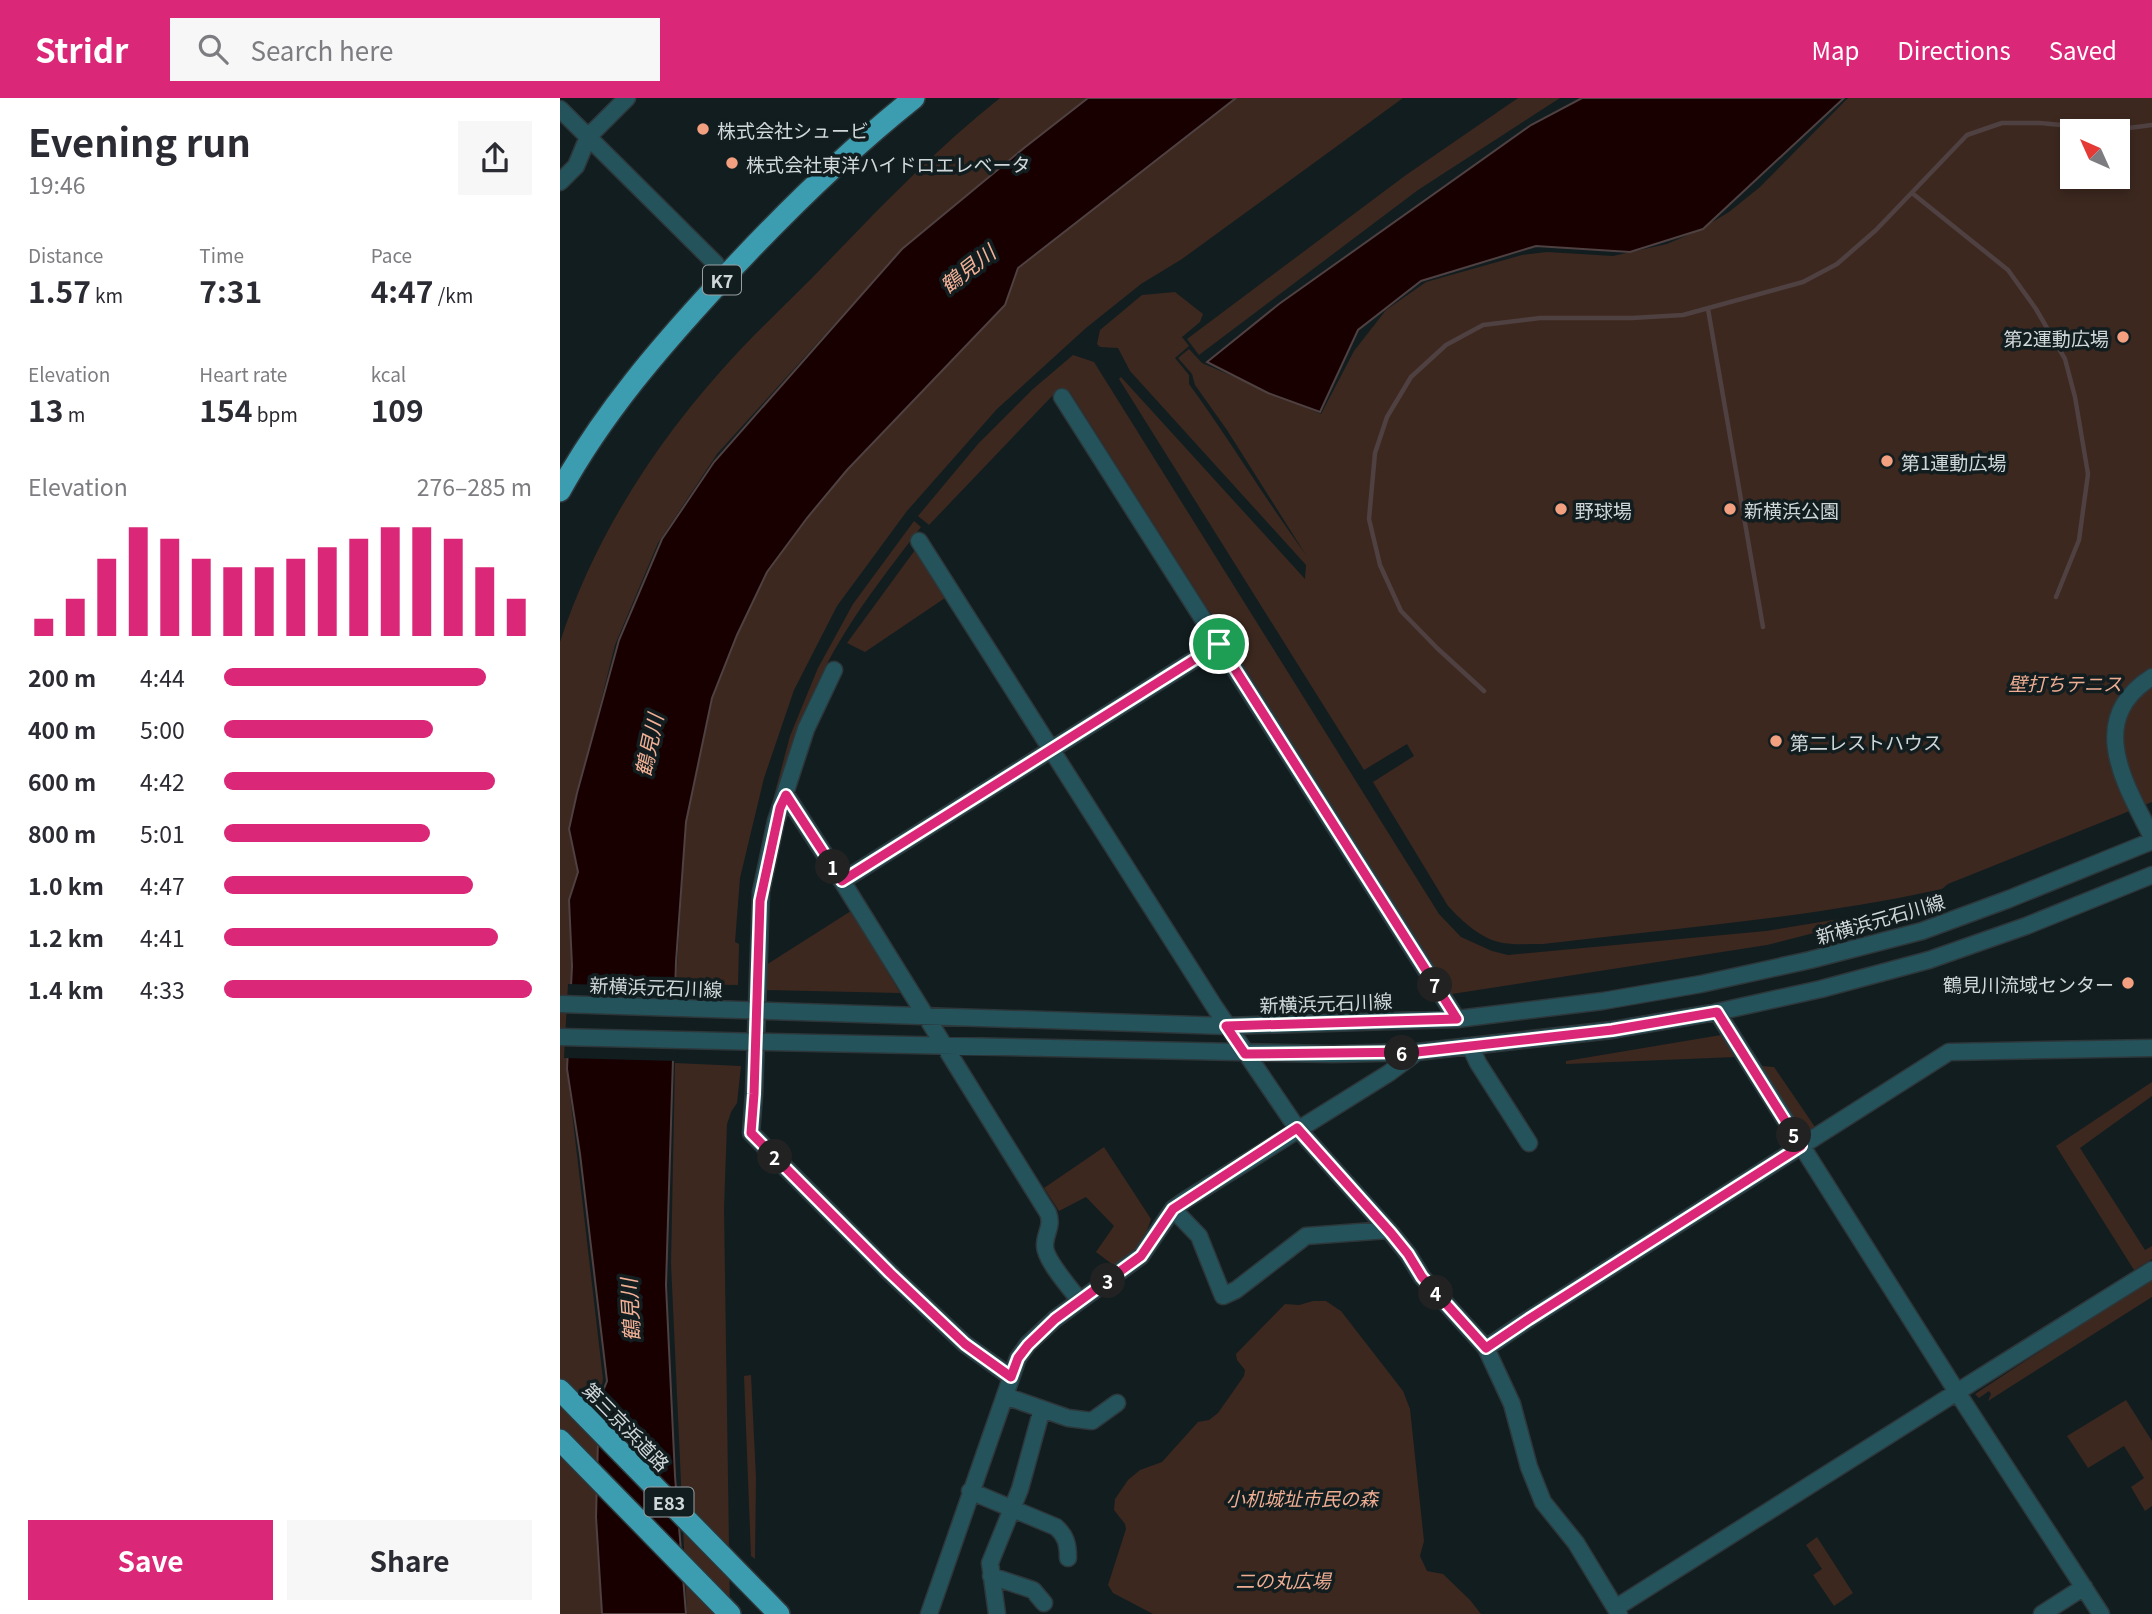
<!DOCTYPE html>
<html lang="en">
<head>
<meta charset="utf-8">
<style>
  body { margin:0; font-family:Georgia,"Noto Sans JP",serif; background:#f7f7f7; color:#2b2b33; height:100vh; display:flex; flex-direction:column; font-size:26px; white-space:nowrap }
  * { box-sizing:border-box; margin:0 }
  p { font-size:23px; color:#7c7c81 }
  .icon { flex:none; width:38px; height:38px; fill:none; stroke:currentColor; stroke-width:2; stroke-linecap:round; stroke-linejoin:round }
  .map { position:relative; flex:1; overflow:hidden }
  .details { display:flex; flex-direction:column; background:#fff; width:560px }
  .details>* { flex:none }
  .needle { width:46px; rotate:315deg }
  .controls { position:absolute; left:1500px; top:21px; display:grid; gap:14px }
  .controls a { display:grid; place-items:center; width:70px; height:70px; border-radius:0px; background:#fff; box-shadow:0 4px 10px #0003; font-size:35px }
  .pin { position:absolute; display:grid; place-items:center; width:60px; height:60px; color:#fff; margin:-30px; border:4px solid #fff; border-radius:50%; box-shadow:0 2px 7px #0007 }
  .km { position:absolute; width:35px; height:35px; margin:-18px; border-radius:50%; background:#222; color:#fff; font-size:19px; line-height:35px; text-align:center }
  .round { display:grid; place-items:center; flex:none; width:74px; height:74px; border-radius:0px; background:#f7f7f7 }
  .headline { display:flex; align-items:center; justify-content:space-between; height:119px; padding:0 28px }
  h1 { font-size:38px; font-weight:700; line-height:52px }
  .metrics { display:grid; grid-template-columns:repeat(3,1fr); gap:10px; height:119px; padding:7px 28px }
  .metrics div { display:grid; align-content:center }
  .metrics b { font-size:30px; font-weight:700 }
  .metrics small { font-size:19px; font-weight:400 }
  .metrics p { font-size:19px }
  .chart { height:196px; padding:14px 28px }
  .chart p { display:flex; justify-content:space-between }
  .chart svg { width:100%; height:126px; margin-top:7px; stroke:#db2777; stroke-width:6 }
  .primary-button { display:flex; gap:14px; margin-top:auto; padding:14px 28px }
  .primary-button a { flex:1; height:80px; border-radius:0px; background:#db2777; color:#fff; font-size:28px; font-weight:700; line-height:80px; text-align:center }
  .primary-button a+a { background:#f7f7f7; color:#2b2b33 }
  ul { padding:0 28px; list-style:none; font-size:23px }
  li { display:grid; grid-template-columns:112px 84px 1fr; align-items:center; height:52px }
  li i { height:18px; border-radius:9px; background:#db2777 }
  header { display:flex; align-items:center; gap:42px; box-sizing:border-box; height:98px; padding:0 35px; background:#db2777; color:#fff }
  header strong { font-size:33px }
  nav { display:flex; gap:38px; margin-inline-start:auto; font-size:24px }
  .search { width:490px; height:63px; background:#f7f7f7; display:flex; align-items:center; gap:18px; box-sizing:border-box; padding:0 24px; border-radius:0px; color:#7c7c81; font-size:26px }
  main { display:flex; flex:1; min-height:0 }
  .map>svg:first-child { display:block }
  .green { fill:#3c281f; fill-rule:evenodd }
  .water { fill:#180000; stroke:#4f4041; stroke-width:2 }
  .pier { fill:#121d20 }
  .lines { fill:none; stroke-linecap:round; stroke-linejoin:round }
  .stream { stroke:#4f4041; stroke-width:4.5 }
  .minor-casing { stroke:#2d373a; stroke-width:19 }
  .highway-casing { stroke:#2d373a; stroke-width:24 }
  .minor { stroke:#25535c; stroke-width:16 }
  .highway { stroke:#3c9cb0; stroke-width:21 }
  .minor-bridge-casing { stroke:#2d373a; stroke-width:19; stroke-linecap:butt }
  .minor-bridge { stroke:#25535c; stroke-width:16 }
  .route-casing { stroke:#fff; stroke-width:14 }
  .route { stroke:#db2777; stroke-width:9 }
  .poi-dot { fill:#f2a07f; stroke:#121d20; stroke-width:2.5 }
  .labels { text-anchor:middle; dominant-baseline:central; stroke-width:7; stroke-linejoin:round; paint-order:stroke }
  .shield { fill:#121d20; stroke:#979fa2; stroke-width:2 }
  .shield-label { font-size:18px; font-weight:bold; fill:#d0d7d9 }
  .poi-label { font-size:19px; fill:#d0d7d9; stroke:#121d20; text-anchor:start }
  .park-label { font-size:19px; font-style:italic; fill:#efad92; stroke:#121d20 }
  .street-label { font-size:19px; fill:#d0d7d9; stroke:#121d20 }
  .water-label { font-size:21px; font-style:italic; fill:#f2b095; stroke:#121d20 }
</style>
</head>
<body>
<header>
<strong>Stridr</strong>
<div class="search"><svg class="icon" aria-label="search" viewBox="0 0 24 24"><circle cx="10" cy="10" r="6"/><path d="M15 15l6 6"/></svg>Search here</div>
<nav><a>Map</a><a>Directions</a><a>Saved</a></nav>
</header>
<main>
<section class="details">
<div class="headline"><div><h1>Evening run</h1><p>19:46</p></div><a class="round"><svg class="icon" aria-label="share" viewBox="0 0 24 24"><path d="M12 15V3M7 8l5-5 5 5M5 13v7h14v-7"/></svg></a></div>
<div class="metrics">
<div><p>Distance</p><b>1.57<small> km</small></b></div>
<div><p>Time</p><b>7:31</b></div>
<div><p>Pace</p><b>4:47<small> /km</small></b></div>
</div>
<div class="metrics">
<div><p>Elevation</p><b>13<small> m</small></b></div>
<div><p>Heart rate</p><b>154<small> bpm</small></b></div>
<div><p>kcal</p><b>109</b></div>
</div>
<div class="chart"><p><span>Elevation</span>276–285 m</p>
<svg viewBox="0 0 160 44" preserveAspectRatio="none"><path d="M5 44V38M15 44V31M25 44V17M35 44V6M45 44V10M55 44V17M65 44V20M75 44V20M85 44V17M95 44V13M105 44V10M115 44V6M125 44V6M135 44V10M145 44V20M155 44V31"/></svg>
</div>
<ul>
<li><b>200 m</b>4:44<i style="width:85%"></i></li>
<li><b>400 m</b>5:00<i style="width:68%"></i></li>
<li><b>600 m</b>4:42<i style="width:88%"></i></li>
<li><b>800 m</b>5:01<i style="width:67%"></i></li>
<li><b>1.0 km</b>4:47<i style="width:81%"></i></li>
<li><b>1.2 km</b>4:41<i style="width:89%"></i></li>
<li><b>1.4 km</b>4:33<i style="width:100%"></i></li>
</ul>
<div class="primary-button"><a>Save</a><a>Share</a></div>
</section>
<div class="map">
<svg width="1592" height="1516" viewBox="0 0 1592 1516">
  <rect width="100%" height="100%" fill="#121d20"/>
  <!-- green -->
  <path class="green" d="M 440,0 L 528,0 L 464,50 L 342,151 L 157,356 L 98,445 L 55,547 L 9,731 L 18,774 L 9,802 L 12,868 L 7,971 L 43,1281 L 39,1303 L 36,1419 L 42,1516 L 0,1516 L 0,544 C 36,434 101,336 180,252 C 204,227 228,204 252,180 C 312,118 372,54 440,0 Z
    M 676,0 L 843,0 L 622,161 L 581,186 L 526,230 L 437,311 L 347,413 L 277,508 L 234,592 L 204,680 L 180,780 L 175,844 L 179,846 L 178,887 L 116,886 L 126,724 L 152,600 L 177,537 L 207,474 L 247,420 L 287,372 L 445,207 L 458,170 Z
    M 958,0 L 1000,0 L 858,92 L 639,257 L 627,241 L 846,77 Z
    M 1288,0 L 1592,0 L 1592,704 L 1388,786 L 1382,791 C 1250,820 1116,830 983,846 C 970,846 955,847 943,845 C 921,841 902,823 888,808 L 813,684 L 854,658 L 847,646 L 804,672 L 559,281 L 561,279 L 745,481 L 746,467 L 570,273 L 558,250 L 540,249 L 537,246 L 540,232 L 582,197 L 615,194 L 643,216 L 640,224 L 622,239 L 629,248 L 615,260 L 629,277 L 629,286 C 670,342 705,401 746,457 L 667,332 L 635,287 L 632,276 L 618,260 L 629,251 L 642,265 L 761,316 L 794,253 L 826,212 L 866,184 L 962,157 L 987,154 L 1053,158 L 1107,146 L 1139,132 L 1169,114 L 1200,89 ZM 1512,33 L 1558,33 L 1558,79 L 1512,79 Z
    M 513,257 L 534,264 L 879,816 L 901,839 L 932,853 L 948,857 L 1206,833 L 1279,821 L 1347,807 L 1281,828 L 1207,847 L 892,896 L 510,294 L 495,295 L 369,427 L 358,418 L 418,346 L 473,291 Z
    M 354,423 L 361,429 C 326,475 290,520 264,572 C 241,617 226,665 210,713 L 230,638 L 258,570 L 293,506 Z
    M 355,452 L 385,500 L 305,554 L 287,545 Z
    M 291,813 L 340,895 L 207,892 L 206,867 Z
    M 1161,937 L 1175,959 L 1006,966 L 1006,963 Z
    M 115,965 L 181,968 L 177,1005 L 171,1014 L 167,1026 L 164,1110 L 170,1516 L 127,1516 L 111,1165 Z
    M 1201,968 L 1214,969 L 1255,1029 L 1243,1036 Z
    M 1592,984 L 1592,998 L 1520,1050 L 1585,1152 L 1592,1148 L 1592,1161 L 1574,1172 L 1496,1048 Z
    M 544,1049 L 591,1121 C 584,1144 575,1155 556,1169 L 536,1154 L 554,1128 L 526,1099 L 499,1113 L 484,1090 Z
    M 1592,1180 L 1592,1199 L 1428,1303 L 1431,1296 L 1429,1293 L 1419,1300 L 1415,1296 Z
    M 753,1203 L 766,1203 L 781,1213 L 843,1293 L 850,1311 L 864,1443 L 860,1458 L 867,1473 L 883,1476 L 910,1502 L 921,1516 L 593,1516 L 553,1495 L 548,1487 L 566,1431 L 565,1426 L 554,1412 L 555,1401 L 568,1382 L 580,1372 L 602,1364 L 638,1324 L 649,1322 L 658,1315 L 684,1278 L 685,1272 L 677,1262 L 676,1256 L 725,1206 L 739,1207 Z
    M 191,1277 L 196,1380 L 195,1461 L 191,1458 L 184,1278 Z
    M 1566,1302 L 1592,1343 L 1592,1408 L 1585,1413 L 1571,1389 L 1584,1380 L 1564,1348 L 1528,1370 L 1507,1338 Z
    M 1257,1439 L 1293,1495 L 1274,1508 L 1253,1477 L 1262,1471 L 1246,1447 Z"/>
  <!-- water -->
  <path class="water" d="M 528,0 L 676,0 L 458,170 L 445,207 L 287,372 L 247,420 L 207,474 L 177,537 L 152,600 L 126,724 L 116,864 L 106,1187 L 115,1378 L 126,1516 L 42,1516 L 36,1419 L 39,1303 L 47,1283 L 20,1056 L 7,971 L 12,868 L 9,802 L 18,774 L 9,731 L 17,695 L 59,542 L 102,441 L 154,364 L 342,151 L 464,50 Z
    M 1022,0 L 1284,0 L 1143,131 L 1070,154 L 976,148 L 861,183 L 798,232 L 760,314 L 708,295 L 647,264 L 719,206 L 971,27 Z"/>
  <!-- pier -->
  <path class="pier" d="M 8,886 L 119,889 L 117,963 L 4,960 Z"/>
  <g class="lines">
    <!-- stream -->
    <path class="stream" d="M 1352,95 L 1448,172 L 1476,211 L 1505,261 L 1515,299 L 1528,376 L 1519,442 L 1496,499
      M 1148,211 L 1203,529
      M 924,593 L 877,550 L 841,513 L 820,467 L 809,421 L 815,355 L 827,319 L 851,279 L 886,247 L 923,227 L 980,220 L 1072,220 L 1123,217 L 1243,184 L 1277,166 L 1316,132 L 1407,37 L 1442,25 L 1480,25 L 1554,32 L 1592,27"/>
    <defs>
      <path id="minor" d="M 0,11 L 156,166
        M 0,84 L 16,68 L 28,39 L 67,0
        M 502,299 L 897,921
        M 359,443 L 654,908 L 737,1030 L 831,1135 L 848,1156 L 862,1179 L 926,1250 L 952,1306 L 969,1369 L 983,1404 L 1016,1445 L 1059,1516
        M 274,572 L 246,631 L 216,723 L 201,794 L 194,996 L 191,1035 L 330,1175 L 405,1246 L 451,1279
        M 1592,579 C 1524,622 1566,687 1592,739
        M 226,697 L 282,783 L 488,1115 C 493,1128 485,1135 485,1147 C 484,1161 511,1191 520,1203
        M 282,783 L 659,546
        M 210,913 L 666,928 L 897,921 L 1043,903 L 1141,886 L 1250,862 L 1362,833 L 1449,801 L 1592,743
        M 1157,914 L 1397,1294 L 1541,1516
        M 209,944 L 772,956 L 857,954 L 1052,932 L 1157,914 L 1261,891 L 1369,862 L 1466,828 L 1592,777
        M 910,948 L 918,965 L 969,1045
        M 613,1111 L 639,1138 L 663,1198 L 676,1192 L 746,1138 L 828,1132
        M 926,1250 L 969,1221 L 1389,954 L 1592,950
        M 445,1298 L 508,1320 L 532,1323 L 557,1305
        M 410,1393 L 496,1429 C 506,1438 508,1446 508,1460
        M 431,1478 L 473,1492 L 484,1505
        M 1057,1509 L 1397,1294 L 1592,1172
        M 369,1516 L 458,1260 L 468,1246 L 495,1221 L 581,1158 L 613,1111 L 624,1103 L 829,975 L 857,954
        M 437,1516 L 430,1465 L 460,1391 L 482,1311
        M 1482,1516 L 1524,1489"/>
      <path id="highway" d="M 0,393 C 43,315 100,249 161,183 C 221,118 285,55 354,0
        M 0,1292 L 219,1516
        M 0,1342 L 170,1516"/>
    </defs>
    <!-- minor casing -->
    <use href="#minor" class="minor-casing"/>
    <!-- highway casing -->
    <use href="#highway" class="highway-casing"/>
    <!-- minor -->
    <use href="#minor" class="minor"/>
    <!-- highway -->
    <use href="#highway" class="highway"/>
    <defs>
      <path id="minor-bridge" d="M 0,906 L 210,913
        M 0,939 L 209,944"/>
    </defs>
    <!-- minor-bridge casing -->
    <use href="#minor-bridge" class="minor-bridge-casing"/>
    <!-- minor-bridge -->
    <use href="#minor-bridge" class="minor-bridge"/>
  </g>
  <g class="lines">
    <defs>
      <path id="route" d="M 659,546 L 897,921 L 666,928 L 685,956 L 857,954 L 1052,932 L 1157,914 L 1241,1048 L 969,1221 L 926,1250 L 862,1179 L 848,1156 L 831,1135 L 737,1030 L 613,1111 L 581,1158 L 495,1221 L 468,1247 L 458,1260 L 451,1279 L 405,1246 L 330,1175 L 191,1035 L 194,996 L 200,803 L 220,710 L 226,697 L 282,783 Z"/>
    </defs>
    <!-- route casing -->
    <use href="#route" class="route-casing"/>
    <!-- route -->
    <use href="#route" class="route"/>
  </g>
  <!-- markers -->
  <g class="poi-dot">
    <circle cx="143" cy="31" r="7"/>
    <circle cx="172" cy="65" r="7"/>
    <circle cx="1563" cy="239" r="7"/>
    <circle cx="1327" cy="363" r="7"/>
    <circle cx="1001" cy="411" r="7"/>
    <circle cx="1170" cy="411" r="7"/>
    <circle cx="1216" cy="643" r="7"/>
    <circle cx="1568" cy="885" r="7"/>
  </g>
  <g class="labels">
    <!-- shield labels -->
    <g class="shield">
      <rect x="143" y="167.5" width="38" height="29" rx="5"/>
      <rect x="84.5" y="1389.5" width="49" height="29" rx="5"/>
    </g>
    <g class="shield-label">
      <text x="162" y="182">K7</text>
      <text x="109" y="1404">E83</text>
    </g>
    <!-- poi labels -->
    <g class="poi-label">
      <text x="157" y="31">株式会社シュービ</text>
      <text x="186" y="65">株式会社東洋ハイドロエレベータ</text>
      <text x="1549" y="239" text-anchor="end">第2運動広場</text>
      <text x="1341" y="363">第1運動広場</text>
      <text x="1015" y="411">野球場</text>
      <text x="1184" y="411">新横浜公園</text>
      <text x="1230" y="643">第二レストハウス</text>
      <text x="1554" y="885" text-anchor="end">鶴見川流域センター</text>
    </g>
    <!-- park labels -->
    <g class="park-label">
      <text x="1505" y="584">壁打ちテニス</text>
      <text x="742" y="1399">小机城址市民の森</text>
      <text x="723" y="1481">二の丸広場</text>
    </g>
    <!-- street labels -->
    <g class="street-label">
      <text transform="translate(1320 820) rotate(-16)">新横浜元石川線</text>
      <text transform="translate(96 888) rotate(2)">新横浜元石川線</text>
      <text transform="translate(766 904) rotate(-2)">新横浜元石川線</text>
      <text transform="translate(67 1328) rotate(46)">第三京浜道路</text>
    </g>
    <!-- water labels -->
    <g class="water-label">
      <text transform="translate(407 170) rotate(-38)">鶴見川</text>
      <text transform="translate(88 647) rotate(-78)">鶴見川</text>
      <text transform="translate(69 1212) rotate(-93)">鶴見川</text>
    </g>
  </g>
</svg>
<div class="controls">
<a><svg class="needle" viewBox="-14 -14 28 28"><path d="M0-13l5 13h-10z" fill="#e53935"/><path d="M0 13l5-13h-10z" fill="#7c7c81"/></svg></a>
</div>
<div class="pin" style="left:659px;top:546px;background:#1e9e55"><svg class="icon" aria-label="arrive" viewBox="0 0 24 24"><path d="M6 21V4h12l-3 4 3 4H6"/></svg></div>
<b class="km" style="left:273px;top:769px">1</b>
<b class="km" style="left:215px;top:1059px">2</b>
<b class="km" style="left:548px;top:1183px">3</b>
<b class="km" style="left:876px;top:1195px">4</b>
<b class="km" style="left:1234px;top:1037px">5</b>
<b class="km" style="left:842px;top:955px">6</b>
<b class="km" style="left:875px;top:887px">7</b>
</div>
</main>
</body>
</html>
